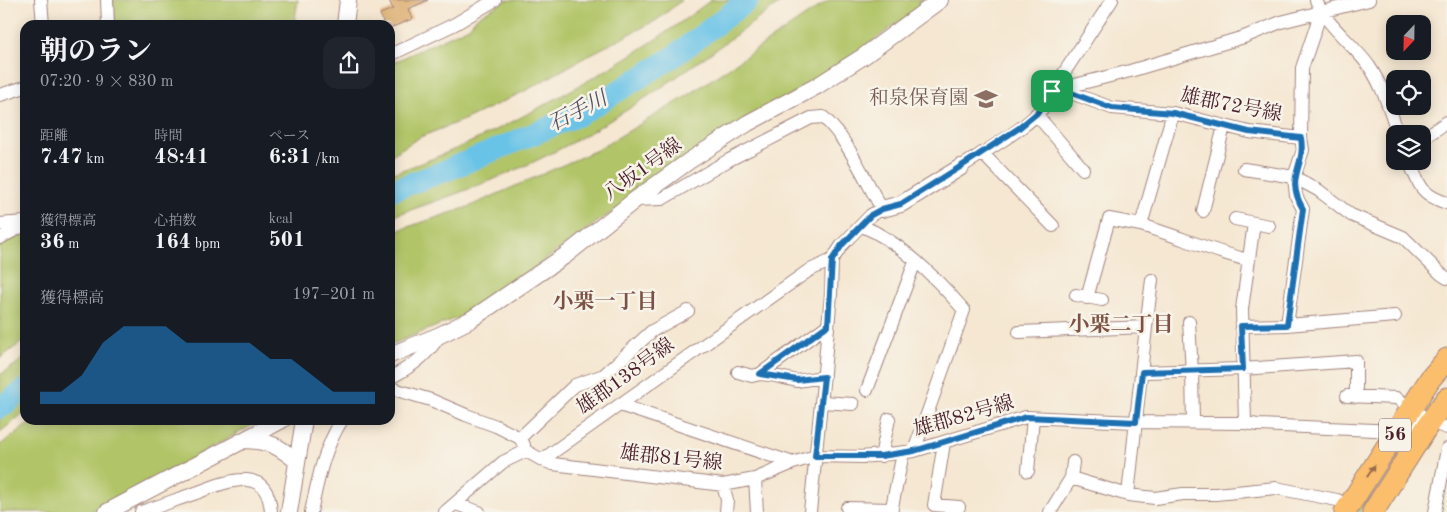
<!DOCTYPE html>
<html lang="ja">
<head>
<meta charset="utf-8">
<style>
  body { margin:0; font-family:"Old Standard TT","Noto Serif JP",serif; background:#20242c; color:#f1f3f6; height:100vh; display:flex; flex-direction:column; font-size:19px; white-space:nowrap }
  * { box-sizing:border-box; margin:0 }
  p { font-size:16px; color:#9ea1a6 }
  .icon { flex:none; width:28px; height:28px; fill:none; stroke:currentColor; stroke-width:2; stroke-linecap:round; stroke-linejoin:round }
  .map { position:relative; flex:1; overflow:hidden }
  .details { position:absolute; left:20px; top:20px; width:375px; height:405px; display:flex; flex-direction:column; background:#171b24; border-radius:15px; box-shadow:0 2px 12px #0003 }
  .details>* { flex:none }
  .needle { width:32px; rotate:202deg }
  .buttons { position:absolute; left:1386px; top:15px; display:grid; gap:10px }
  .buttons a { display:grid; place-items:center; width:45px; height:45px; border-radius:10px; background:#171b24; box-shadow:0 2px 12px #0003; font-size:25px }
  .pin { position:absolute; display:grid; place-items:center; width:42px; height:42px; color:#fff; margin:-21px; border-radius:10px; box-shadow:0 2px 8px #0006 }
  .round { display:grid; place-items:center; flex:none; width:52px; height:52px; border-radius:15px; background:#20242c }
  .head { display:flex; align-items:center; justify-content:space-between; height:85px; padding:0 20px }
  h1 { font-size:28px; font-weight:700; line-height:38px }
  .stats { display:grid; grid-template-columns:repeat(3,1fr); gap:8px; height:85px; padding:5px 20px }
  .stats div { display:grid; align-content:center }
  .stats b { font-size:21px; font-weight:700 }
  .stats small { font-size:14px; font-weight:400 }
  .stats p { font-size:14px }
  .chart { height:140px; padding:10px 20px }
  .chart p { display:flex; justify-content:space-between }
  .chart svg { width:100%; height:90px; margin-top:5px; fill:#1f6fb2; opacity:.7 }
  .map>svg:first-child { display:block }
  .green { fill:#b1c568; stroke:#7e724a }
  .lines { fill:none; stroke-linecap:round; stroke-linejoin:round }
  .river { stroke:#69c3e7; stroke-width:22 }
  .building { fill:#ddaf72 }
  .minor-casing { stroke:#a0837e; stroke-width:14 }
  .tertiary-casing { stroke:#a0837e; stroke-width:18 }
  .trunk-casing { stroke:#a0837e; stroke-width:23 }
  .minor { stroke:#fff; stroke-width:12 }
  .tertiary { stroke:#fff; stroke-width:16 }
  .trunk { stroke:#fabe6d; stroke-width:21 }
  .oneway { fill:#996749 }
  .route-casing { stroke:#fff; stroke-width:10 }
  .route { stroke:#1f6fb2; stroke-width:6 }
  .labels { text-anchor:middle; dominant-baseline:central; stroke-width:5; stroke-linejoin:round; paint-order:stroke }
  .shield { fill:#f7f3e8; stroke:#7e5f64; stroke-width:1 }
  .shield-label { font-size:19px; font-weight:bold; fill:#4a1f2b }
  .education-label { font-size:20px; fill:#785e54; stroke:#f7f3e8; text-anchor:end }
  .street-label { font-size:20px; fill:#4a1f2b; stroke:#f7f3e8 }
  .water-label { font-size:21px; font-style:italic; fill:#535063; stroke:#f7f3e8 }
  .neighbourhood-label { font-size:21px; font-weight:bold; fill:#7d5144; stroke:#f7f3e8 }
</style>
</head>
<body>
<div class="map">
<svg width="1447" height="512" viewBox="0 0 1447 512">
  <rect width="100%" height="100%" fill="#f7f3e8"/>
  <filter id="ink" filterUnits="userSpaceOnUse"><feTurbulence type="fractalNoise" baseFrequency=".02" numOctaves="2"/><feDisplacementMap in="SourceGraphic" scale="10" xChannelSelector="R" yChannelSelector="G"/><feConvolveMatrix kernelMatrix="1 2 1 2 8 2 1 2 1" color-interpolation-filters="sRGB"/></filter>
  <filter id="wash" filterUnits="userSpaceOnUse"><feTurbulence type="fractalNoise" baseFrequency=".0096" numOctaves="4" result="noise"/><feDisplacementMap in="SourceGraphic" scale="20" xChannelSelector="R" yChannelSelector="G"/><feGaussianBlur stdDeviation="1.12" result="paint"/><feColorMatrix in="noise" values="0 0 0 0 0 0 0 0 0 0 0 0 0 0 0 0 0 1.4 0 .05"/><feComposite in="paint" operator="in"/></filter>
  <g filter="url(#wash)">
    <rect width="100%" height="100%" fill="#f5e7d1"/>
    <!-- green -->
    <path class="green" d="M 113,0 L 298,0 L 294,25 L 113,25 Z
      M 507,0 L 682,0 L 657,20 L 591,54 L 525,91 L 466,119 L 420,137 L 390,156 L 390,64 L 469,27 L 477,17 Z
      M 711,0 L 784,0 C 710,53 637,109 556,151 C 503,178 446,198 390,217 L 390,174 C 449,155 502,128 557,98 C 610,69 663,37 711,0 Z
      M 829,0 L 929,0 L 873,41 L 596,223 L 468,316 L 454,319 L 390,345 L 390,233 L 468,207 L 597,150 L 687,96 Z
      M 25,232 L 25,340 L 0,358 L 0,245 Z
      M 25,358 L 25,412 L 0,432 L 0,375 Z
      M 34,420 L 262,420 L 121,497 L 89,512 L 0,512 L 0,445 Z
      M 1398,451 L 1361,512 L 1356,512 Z"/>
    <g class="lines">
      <!-- river -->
      <path class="river" d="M 390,191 L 445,171 L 581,114 L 673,57 L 748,0
        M 0,408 L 25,389"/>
    </g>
    <g id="blocks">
      <!-- building -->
      <path class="building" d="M 389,0 L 428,0 L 408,9 L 412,19 L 390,28 L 390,25 L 384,25 L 380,14 L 393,9 Z"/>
    </g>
  </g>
  <g filter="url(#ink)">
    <use href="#blocks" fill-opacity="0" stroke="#a0837e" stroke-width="1"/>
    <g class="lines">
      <defs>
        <path id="minor" d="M 41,0 L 43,25
          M 107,0 L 108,25
          M 1316,0 C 1325,24 1353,44 1369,66 C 1383,87 1390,110 1398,134
          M 390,55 L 455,24 L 495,0
          M 1059,89 L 1130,71 L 1244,37 L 1281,22 L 1369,0
          M 1052,91 L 1074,94 L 1112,108 L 1173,113 L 1249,132 L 1301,138 L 1303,150 L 1294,177 L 1318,190 L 1351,215 L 1403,237 L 1441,274 L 1447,278
          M 0,95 L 25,87
          M 1036,114 L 1083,169
          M 1301,138 L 1302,68 L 1321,12
          M 1422,139 L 1447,122
          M 982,153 L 1053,226
          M 1409,161 C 1419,185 1421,195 1447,203
          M 961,167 C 983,152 1031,126 1045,105 C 1048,100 1050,95 1052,91 L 1112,0
          M 1244,169 L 1294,177 L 1296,196 L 1303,209 L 1287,325
          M 635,200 L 662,199 L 729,160 L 811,118 L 823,117 C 848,139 865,180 882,209 L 871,215 L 842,245 L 832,260 L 831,294 L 823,383 L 810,512
          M 1203,211 L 1224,126
          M 1235,219 L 1269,226
          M 0,224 L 25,222
          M 1141,225 C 1177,236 1212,251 1248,260
          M 862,226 C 901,242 936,278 964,310 L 914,451
          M 0,238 L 25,225
          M 1076,295 L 1102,300
          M 1087,298 L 1109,219 L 1141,225 L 1173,113
          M 1189,322 L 1192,372 L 1193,421
          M 1241,326 L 1287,325 L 1395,316
          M 1146,327 L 1152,280
          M 1019,332 L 1146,327 L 1128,495
          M 738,372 L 752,376 L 760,374 L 771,375 L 797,381 L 824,377
          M 1143,372 L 1243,369 L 1356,361 L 1356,397
          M 760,374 L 828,325
          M 390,378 C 412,366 426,357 440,335
          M 390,388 L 431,400 L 466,415 L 496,426 L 520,438 L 524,445
          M 867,390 L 915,262
          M 1347,396 L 1396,398 L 1412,408 L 1430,422
          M 822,402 L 853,404
          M 620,405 L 793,463 L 815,456 L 863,457 L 914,451 L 1026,417 L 1136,422 L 1245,423 L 1258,425 L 1397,431 L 1430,422 L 1447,428
          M 1245,423 L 1242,309 L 1254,223
          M 520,438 L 575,385 L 604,375 L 652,331 L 688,311
          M 944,443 L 934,505 L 959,507
          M 881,456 L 889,419
          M 542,460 L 553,464 L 723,485 L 755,479 L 793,463
          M 1028,471 L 1033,418
          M 1071,478 L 1128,495 L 1155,498 L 1183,494 L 1216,494 L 1276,488 L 1337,500 L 1349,505
          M 755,479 L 757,512
          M 723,485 L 727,500 L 726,512
          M 456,504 L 479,512
          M 847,508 L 892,509
          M 141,512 C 160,506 178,499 196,493 C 226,482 268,463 271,512
          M 311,512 C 318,479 324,448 342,420
          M 445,512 L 503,462 L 526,451 L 542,460 L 808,271 L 832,260
          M 891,512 L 903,453
          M 1050,512 L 1071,478 L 1073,462
          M 1435,512 L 1447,449"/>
        <path id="tertiary" d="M 345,25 L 348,0
          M 882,209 L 901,204 L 961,167
          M 390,355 L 440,335 L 470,320 L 566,255 L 635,200 L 689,161 L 748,123 L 817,86 L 864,56 L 940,0
          M 245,440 C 270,441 278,446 297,461
          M 107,512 L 282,420
          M 289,512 L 304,420"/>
        <path id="trunk" d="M 1345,512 L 1430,379 L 1447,359
          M 1373,512 L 1430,422 L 1447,398"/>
      </defs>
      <!-- minor casing -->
      <use href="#minor" class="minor-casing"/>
      <!-- tertiary casing -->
      <use href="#tertiary" class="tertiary-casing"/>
      <!-- trunk casing -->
      <use href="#trunk" class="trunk-casing"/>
      <!-- minor -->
      <use href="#minor" class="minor"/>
      <!-- tertiary -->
      <use href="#tertiary" class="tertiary"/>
      <!-- trunk -->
      <use href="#trunk" class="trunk"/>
    </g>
    <!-- one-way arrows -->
    <defs><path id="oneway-solid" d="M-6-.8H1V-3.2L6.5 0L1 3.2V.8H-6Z" transform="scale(1.25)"/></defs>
    <use class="oneway" href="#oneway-solid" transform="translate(1371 471) rotate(-57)"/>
  </g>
  <g class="lines" filter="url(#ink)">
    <defs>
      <path id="route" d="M 1052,91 L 1074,94 L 1112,108 L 1173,113 L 1249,132 L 1301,138 C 1306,168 1284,176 1303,209 L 1287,325 L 1241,326 L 1243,369 L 1142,372 L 1136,422 L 1026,417 L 914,451 L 881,456 L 815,456 L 824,377 L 797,380 L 760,374 L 828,325 L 832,260 L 842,245 L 871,215 L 882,209 L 901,204 L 960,167 L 1019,128 L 1036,114 L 1045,104 Z"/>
    </defs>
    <!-- route casing -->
    <use href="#route" class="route-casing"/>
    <!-- route -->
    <use href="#route" class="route"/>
  </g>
  <!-- icons -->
  <defs>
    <symbol id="school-bare" viewBox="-9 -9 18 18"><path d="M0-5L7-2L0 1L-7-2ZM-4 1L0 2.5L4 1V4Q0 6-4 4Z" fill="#8d6e63" stroke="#f7f3e8" stroke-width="2.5" paint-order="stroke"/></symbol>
  </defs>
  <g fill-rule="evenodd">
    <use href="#school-bare" x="970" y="83" width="32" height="32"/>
  </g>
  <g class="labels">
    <!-- shield labels -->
    <rect class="shield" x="1379" y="418.5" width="32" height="33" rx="4"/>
    <g class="shield-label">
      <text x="1395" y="435">56</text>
    </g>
    <!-- education labels -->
    <g class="education-label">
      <text x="969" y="99">和泉保育園</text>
    </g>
    <!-- street labels -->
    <g class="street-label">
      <text transform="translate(1231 106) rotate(11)">雄郡72号線</text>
      <text transform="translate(643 170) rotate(-36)">八坂1号線</text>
      <text transform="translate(626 377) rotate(-36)">雄郡138号線</text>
      <text transform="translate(964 417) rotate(-16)">雄郡82号線</text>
      <text transform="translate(671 459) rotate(6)">雄郡81号線</text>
    </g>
    <!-- water labels -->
    <g class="water-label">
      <text transform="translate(578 112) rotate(-27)">石手川</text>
    </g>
    <!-- neighbourhood labels -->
    <g class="neighbourhood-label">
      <text x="605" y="302">小栗一丁目</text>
      <text x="1121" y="325">小栗二丁目</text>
    </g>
  </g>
</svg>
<div class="buttons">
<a><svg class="needle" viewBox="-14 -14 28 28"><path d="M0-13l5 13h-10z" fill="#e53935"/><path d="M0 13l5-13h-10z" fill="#9ea1a6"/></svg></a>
<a><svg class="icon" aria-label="locate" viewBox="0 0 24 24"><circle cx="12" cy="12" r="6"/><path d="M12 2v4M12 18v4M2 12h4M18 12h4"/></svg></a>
<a><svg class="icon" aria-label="layers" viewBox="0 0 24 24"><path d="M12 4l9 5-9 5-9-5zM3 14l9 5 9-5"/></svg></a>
</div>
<div class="pin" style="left:1052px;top:91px;background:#1e9e55"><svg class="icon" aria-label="arrive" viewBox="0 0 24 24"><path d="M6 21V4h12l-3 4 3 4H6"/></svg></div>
<section class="details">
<div class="head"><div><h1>朝のラン</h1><p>07:20 · 9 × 830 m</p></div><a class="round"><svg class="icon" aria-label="share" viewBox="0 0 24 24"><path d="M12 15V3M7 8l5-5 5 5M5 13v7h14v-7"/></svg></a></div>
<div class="stats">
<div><p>距離</p><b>7.47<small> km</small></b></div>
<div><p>時間</p><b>48:41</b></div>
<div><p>ペース</p><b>6:31<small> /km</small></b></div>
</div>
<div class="stats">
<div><p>獲得標高</p><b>36<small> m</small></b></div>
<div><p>心拍数</p><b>164<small> bpm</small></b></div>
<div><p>kcal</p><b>501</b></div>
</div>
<div class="chart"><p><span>獲得標高</span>197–201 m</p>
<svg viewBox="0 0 160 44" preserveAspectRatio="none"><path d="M0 44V38L10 38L20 30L30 14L40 6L50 6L60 6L70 14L80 14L90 14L100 14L110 22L120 22L130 30L140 38L150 38L160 38V44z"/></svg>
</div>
</section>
</div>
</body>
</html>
